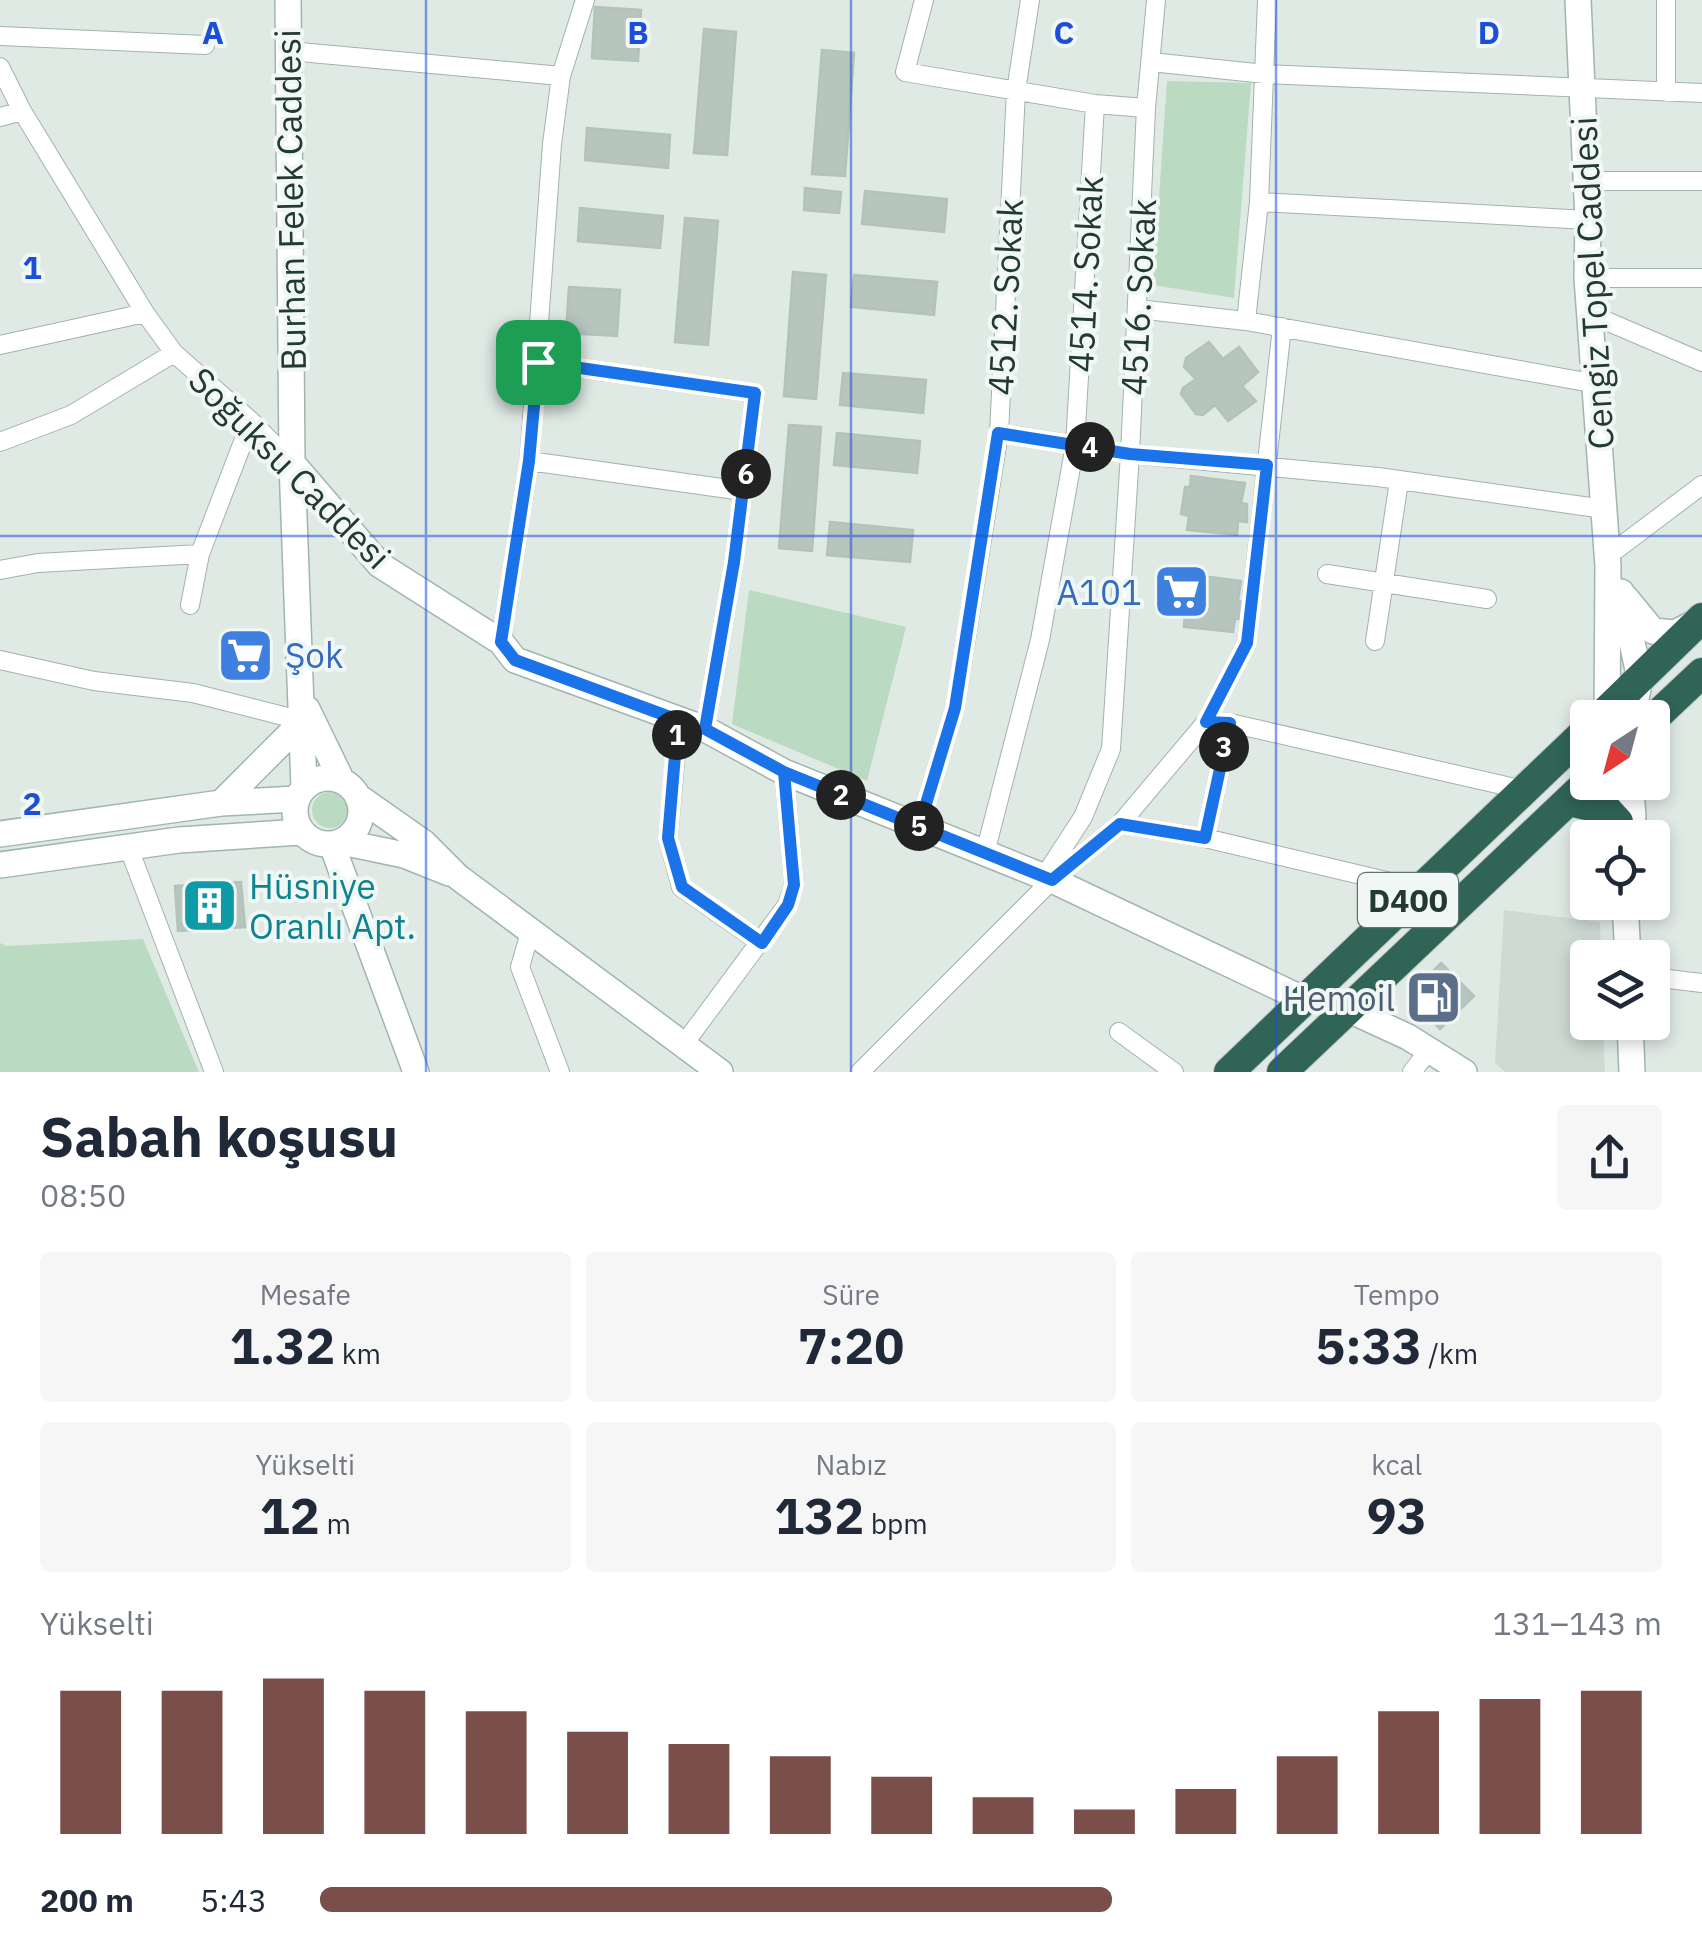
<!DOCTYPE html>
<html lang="tr">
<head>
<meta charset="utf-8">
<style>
  body { margin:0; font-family:"IBM Plex Sans",sans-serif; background:#f6f6f7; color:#1f2937; height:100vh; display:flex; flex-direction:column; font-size:38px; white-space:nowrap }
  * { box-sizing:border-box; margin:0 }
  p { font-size:32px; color:#747a83 }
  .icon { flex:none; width:55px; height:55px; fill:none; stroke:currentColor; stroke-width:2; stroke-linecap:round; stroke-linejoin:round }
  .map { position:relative; height:1072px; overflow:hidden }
  .sheet { display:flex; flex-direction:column; background:#fff; flex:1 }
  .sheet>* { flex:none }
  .needle { width:65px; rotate:216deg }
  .buttons { position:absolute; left:1570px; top:700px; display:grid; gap:20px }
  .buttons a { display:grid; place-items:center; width:100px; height:100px; border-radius:10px; background:#fff; box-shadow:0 5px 15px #0003; font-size:50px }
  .pin { position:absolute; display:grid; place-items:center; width:85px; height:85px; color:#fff; margin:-42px; border-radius:20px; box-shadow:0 5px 15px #0006 }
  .km { position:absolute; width:50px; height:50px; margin:-25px; border-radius:50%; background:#222; color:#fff; font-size:28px; line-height:50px; text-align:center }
  .round { display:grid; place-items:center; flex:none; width:105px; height:105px; border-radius:10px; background:#f6f6f7 }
  .head { display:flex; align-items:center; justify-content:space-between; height:170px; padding:0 40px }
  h1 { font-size:55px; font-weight:700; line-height:75px }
  .figures { display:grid; grid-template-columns:repeat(3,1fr); gap:15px; height:170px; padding:10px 40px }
  .figures div { display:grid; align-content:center; border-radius:10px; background:#f6f6f7; text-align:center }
  .figures b { font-size:50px; font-weight:700 }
  .figures small { font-size:28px; font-weight:400 }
  .figures p { font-size:28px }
  .chart { height:280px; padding:20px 40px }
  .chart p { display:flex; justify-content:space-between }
  .chart svg { width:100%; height:180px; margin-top:10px; stroke:#7a4e49; stroke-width:6 }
  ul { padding:0 40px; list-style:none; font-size:32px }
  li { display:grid; grid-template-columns:160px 120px 1fr; align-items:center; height:75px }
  li i { height:25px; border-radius:12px; background:#7a4e49 }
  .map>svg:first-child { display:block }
  .built { fill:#cfdad4 }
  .green { fill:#badac2 }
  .building { fill:#b6c5be; stroke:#b3c3bc; stroke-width:2.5 }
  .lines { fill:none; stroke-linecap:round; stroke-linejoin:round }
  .street-casing { stroke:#a3b2ac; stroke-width:20 }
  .secondary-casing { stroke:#a0b5ad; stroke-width:28 }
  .highway-casing { stroke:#bdc4c2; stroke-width:32 }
  .street { stroke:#fff; stroke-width:18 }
  .secondary { stroke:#fff; stroke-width:25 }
  .highway { stroke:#306457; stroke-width:30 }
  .route-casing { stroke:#fff; stroke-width:20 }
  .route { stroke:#1a73e8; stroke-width:12 }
  .grid { fill:none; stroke:#1d4ed8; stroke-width:2.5; stroke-opacity:0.55 }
  .labels { text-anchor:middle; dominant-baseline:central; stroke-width:8; stroke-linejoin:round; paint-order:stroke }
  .shield { fill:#f1f7f4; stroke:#60736c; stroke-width:2.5 }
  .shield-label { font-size:32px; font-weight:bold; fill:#223a32 }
  .street-label { font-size:35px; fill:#223a32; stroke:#f1f7f4 }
  .shop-label { font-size:35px; fill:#366cbe; stroke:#f1f7f4; text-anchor:end }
  .culture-label { font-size:35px; fill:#0d838f; stroke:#f1f7f4; text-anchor:start }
  .service-label { font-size:35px; fill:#4e5e75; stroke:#f1f7f4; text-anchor:end }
  .grid-label { font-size:32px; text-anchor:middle; font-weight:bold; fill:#1d4ed8; stroke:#f1f7f4; stroke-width:8; stroke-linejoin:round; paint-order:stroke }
</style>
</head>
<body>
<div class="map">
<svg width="1702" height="1072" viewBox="0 0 1702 1072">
  <rect width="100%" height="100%" fill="#e0eae5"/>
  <!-- built -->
  <path class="built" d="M 1504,910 L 1600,922 L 1601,957 L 1588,958 L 1588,1022 L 1603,1023 L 1605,1072 L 1505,1072 L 1495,1063 Z"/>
  <!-- green -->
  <path class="green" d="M 1167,81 L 1251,83 L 1234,298 L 1153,285 Z
    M 749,590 L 906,627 L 867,781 L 732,724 Z
    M312 810a18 18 0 1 1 36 0a18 18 0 1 1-36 0Z
    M 143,939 L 199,1072 L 0,1072 L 0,943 L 7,946 Z"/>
  <!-- building -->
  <path class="building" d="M 595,7 L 641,10 L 638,61 L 592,58 Z
    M 704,29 L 736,32 L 727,155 L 694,153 Z
    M 822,50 L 854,53 L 845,176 L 812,174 Z
    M 587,128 L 670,135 L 668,168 L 585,160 Z
    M 805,188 L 841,192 L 839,213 L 804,210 Z
    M 865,191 L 947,199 L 944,232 L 862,224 Z
    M 580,208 L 663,216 L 660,248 L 578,241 Z
    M 685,218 L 718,221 L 708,345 L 675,342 Z
    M 793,272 L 826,275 L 816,399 L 784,396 Z
    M 854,275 L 937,282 L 934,315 L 851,307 Z
    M 569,287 L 620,290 L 617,336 L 566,333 Z
    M 1209,342 L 1223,359 L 1239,347 L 1258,372 L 1242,386 L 1256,401 L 1228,421 L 1215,405 L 1203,415 L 1196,414 L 1181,394 L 1183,388 L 1196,379 L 1184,367 L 1186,358 Z
    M 843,373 L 926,380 L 923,413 L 840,405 Z
    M 789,425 L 821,427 L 812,551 L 779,548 Z
    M 837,433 L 920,441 L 917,473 L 834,465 Z
    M 1191,476 L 1245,483 L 1241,503 L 1247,504 L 1247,522 L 1238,521 L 1237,535 L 1187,530 L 1189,516 L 1181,514 L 1185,487 L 1190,487 Z
    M 830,522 L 913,530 L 910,562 L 827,555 Z
    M 1188,574 L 1241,581 L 1238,601 L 1243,602 L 1243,619 L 1235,619 L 1233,632 L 1184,627 L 1185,613 L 1177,612 L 1181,585 L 1186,585 Z
    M 241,882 L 245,927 L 178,931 L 175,886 Z
    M 1441,963 L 1474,996 L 1440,1029 L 1408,996 Z"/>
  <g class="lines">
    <defs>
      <path id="street" d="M 924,0 L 905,72 L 1095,104 L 1146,108
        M 1666,0 L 1666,92
        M 0,36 L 205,45
        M 289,51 L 561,76
        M 1151,62 L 1265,74 L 1702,93
        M 0,67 L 22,111 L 145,313 L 174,353 L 251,421 L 292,463
        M 0,117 L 22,111
        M 1585,181 L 1702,181
        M 1259,202 L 1588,220
        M 1587,278 L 1702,278
        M 1137,309 L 1246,321 L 1597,384
        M 1590,314 L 1702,362
        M 1246,321 L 1259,202 L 1267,0
        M 0,345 L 145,313
        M 537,362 L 755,393 L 734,562 L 705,729
        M 999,433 L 1130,454 L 1378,477 L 1604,509
        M 0,442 L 71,415 L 174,353
        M 529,461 L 743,491
        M 1606,545 L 1617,549 L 1702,485
        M 0,570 L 38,563 L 200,554
        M 1327,574 L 1487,599
        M 190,605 L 200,554 L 251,421
        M 1375,641 L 1399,481
        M 501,642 L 529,461 L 552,144 L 561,76 L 585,0
        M 0,660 L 94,681 L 193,693 L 303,721
        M 679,719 L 668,838 L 681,887 L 761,943
        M 1206,722 L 1230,723 L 1524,790
        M 1120,824 L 1205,838 L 1420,889
        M 919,827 L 955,708 L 999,433 L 1016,91 L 1030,0
        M 1205,838 L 1230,723
        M 128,846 L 214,1072
        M 985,853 L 1040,640 L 1075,445 L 1095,104
        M 1044,877 L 1083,817 L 1111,749 L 1130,454 L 1146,108 L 1156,0
        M 531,929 L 520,967 L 560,1072
        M 1652,977 L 1702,983
        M 1119,1032 L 1174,1072
        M 684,1044 L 787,905 L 794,885 L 784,772
        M 860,1072 L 1052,880 L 1120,824 L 1206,722 L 1247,643 L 1282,327
        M 1412,1072 L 1429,1050"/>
      <path id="secondary" d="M 288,0 L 292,463 L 304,788
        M 1578,0 L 1588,220 L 1587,278 L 1608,566 L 1607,718
        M 292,463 L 380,565 L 501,642 L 515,660 L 705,729 L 784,772 L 1052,880 L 1305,1000
        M 1621,592 L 1640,679 L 1632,718
        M 1625,597 L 1653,631 L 1675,633 L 1696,622
        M 307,709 L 342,781
        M295 811a33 33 0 1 1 66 0a33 33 0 1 1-66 0Z
        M 357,796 L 424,843 L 458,877 L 720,1072
        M 221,803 L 303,721
        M 0,834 L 221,803 L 296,799
        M 1629,838 L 1633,816 L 1630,782
        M 342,842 L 404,855 L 449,873
        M 332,845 L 416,1072
        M 0,865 L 179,840 L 301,832
        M 1625,902 L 1628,958
        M 1347,1009 L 1408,1037 L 1464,1072
        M 1630,1022 L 1632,1072"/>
      <path id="highway" d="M 1599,718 L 1702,618
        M 1652,720 L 1702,673
        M 1569,801 L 1607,810 L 1618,822
        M 1229,1072 L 1588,729
        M 1282,1072 L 1588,782"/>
    </defs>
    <!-- street casing -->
    <use href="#street" class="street-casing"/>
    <!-- secondary casing -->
    <use href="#secondary" class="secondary-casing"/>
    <!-- highway casing -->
    <use href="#highway" class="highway-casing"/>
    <!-- street -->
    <use href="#street" class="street"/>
    <!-- secondary -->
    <use href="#secondary" class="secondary"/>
    <!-- highway -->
    <use href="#highway" class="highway"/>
  </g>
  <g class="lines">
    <defs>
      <path id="route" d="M 538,362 L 529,461 L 501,642 L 515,660 L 678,720 L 668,838 L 682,887 L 762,943 L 788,905 L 794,885 L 784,772 L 1052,880 L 1120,824 L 1205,838 L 1230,723 L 1206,722 L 1247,643 L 1267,465 L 1130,454 L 998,433 L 955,708 L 919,827 L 784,772 L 705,729 L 734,562 L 755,393 L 538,362"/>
    </defs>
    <!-- route casing -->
    <use href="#route" class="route-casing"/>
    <!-- route -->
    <use href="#route" class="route"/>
  </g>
  <!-- grid -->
  <path class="grid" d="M 426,0 L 426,1072M 851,0 L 851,1072M 1276,0 L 1276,1072M 0,536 L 1702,536"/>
  <!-- icons -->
  <defs>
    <symbol id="supermarket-square" viewBox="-11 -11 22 22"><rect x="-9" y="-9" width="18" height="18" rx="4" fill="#3f7fe0" stroke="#f1f7f4"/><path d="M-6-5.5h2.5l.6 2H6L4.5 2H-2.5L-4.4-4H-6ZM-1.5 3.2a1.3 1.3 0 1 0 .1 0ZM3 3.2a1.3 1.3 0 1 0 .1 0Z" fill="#fff"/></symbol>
    <symbol id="building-square" viewBox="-11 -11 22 22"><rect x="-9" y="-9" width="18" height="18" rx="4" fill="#0f9aa8" stroke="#f1f7f4"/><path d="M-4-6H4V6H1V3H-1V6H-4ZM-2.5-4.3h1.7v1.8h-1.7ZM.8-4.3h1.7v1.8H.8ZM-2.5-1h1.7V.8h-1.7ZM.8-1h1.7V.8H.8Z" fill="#fff"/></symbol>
    <symbol id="fuel-square" viewBox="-11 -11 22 22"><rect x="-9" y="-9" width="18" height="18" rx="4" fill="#5c6f8a" stroke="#f1f7f4"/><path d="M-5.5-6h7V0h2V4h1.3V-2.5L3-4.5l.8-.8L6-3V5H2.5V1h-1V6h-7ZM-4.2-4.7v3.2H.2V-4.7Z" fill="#fff"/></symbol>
  </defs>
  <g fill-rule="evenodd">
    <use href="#supermarket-square" x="1150" y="560" width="63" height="63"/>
    <use href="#supermarket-square" x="214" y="624" width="63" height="63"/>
    <use href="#building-square" x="178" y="874" width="63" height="63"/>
    <use href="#fuel-square" x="1402" y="966" width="63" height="63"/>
  </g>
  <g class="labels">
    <!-- shield labels -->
    <rect class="shield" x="1358" y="873" width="100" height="54" rx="8"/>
    <g class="shield-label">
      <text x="1408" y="900">D400</text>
    </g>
    <!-- street labels -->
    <g class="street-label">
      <text transform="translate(290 200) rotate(-91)">Burhan Felek Caddesi</text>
      <text transform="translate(1085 274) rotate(-87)">4514. Sokak</text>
      <text transform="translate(1592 283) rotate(-93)">Cengiz Topel Caddesi</text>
      <text transform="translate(1005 297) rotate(-87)">4512. Sokak</text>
      <text transform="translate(1138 297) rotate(-87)">4516. Sokak</text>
      <text transform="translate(290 468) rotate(45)">Soğuksu Caddesi</text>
    </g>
    <!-- shop labels -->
    <g class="shop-label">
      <text x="1142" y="592">A101</text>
      <text x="285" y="655" text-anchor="start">Şok</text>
    </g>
    <!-- culture labels -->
    <g class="culture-label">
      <text x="249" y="886">Hüsniye<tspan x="249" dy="40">Oranlı Apt.</tspan></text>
    </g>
    <!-- service labels -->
    <g class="service-label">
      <text x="1395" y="998">Hemoil</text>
    </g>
  </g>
  <g class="grid-label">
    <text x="213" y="44">A</text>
    <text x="638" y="44">B</text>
    <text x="1064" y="44">C</text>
    <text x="1489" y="44">D</text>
    <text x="32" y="279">1</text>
    <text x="32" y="815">2</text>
  </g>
</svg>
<div class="buttons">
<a><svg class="needle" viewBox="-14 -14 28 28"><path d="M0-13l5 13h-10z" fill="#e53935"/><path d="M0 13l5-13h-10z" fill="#747a83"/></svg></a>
<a><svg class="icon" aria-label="locate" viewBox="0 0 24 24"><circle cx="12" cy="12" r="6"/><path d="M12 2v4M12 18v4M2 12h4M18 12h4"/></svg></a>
<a><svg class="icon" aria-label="layers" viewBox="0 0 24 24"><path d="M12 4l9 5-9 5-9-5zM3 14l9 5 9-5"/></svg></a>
</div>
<div class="pin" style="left:538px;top:362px;background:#1e9e55"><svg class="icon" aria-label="arrive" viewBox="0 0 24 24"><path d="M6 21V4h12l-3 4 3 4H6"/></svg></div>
<b class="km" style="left:677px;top:735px">1</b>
<b class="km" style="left:841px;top:795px">2</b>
<b class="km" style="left:1224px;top:747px">3</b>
<b class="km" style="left:1090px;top:447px">4</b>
<b class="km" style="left:919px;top:826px">5</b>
<b class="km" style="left:746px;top:474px">6</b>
</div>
<section class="sheet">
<div class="head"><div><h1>Sabah koşusu</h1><p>08:50</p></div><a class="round"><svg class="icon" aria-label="share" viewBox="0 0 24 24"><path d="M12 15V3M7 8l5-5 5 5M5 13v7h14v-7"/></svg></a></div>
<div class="figures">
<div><p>Mesafe</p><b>1.32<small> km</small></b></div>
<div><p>Süre</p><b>7:20</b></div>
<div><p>Tempo</p><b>5:33<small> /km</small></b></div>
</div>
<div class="figures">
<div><p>Yükselti</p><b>12<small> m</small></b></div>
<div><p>Nabız</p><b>132<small> bpm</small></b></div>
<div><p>kcal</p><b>93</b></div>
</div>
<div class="chart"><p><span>Yükselti</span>131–143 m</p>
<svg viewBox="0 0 160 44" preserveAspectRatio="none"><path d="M5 44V9M15 44V9M25 44V6M35 44V9M45 44V14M55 44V19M65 44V22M75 44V25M85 44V30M95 44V35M105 44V38M115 44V33M125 44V25M135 44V14M145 44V11M155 44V9"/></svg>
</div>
<ul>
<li><b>200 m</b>5:43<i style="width:59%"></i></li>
</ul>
</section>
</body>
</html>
